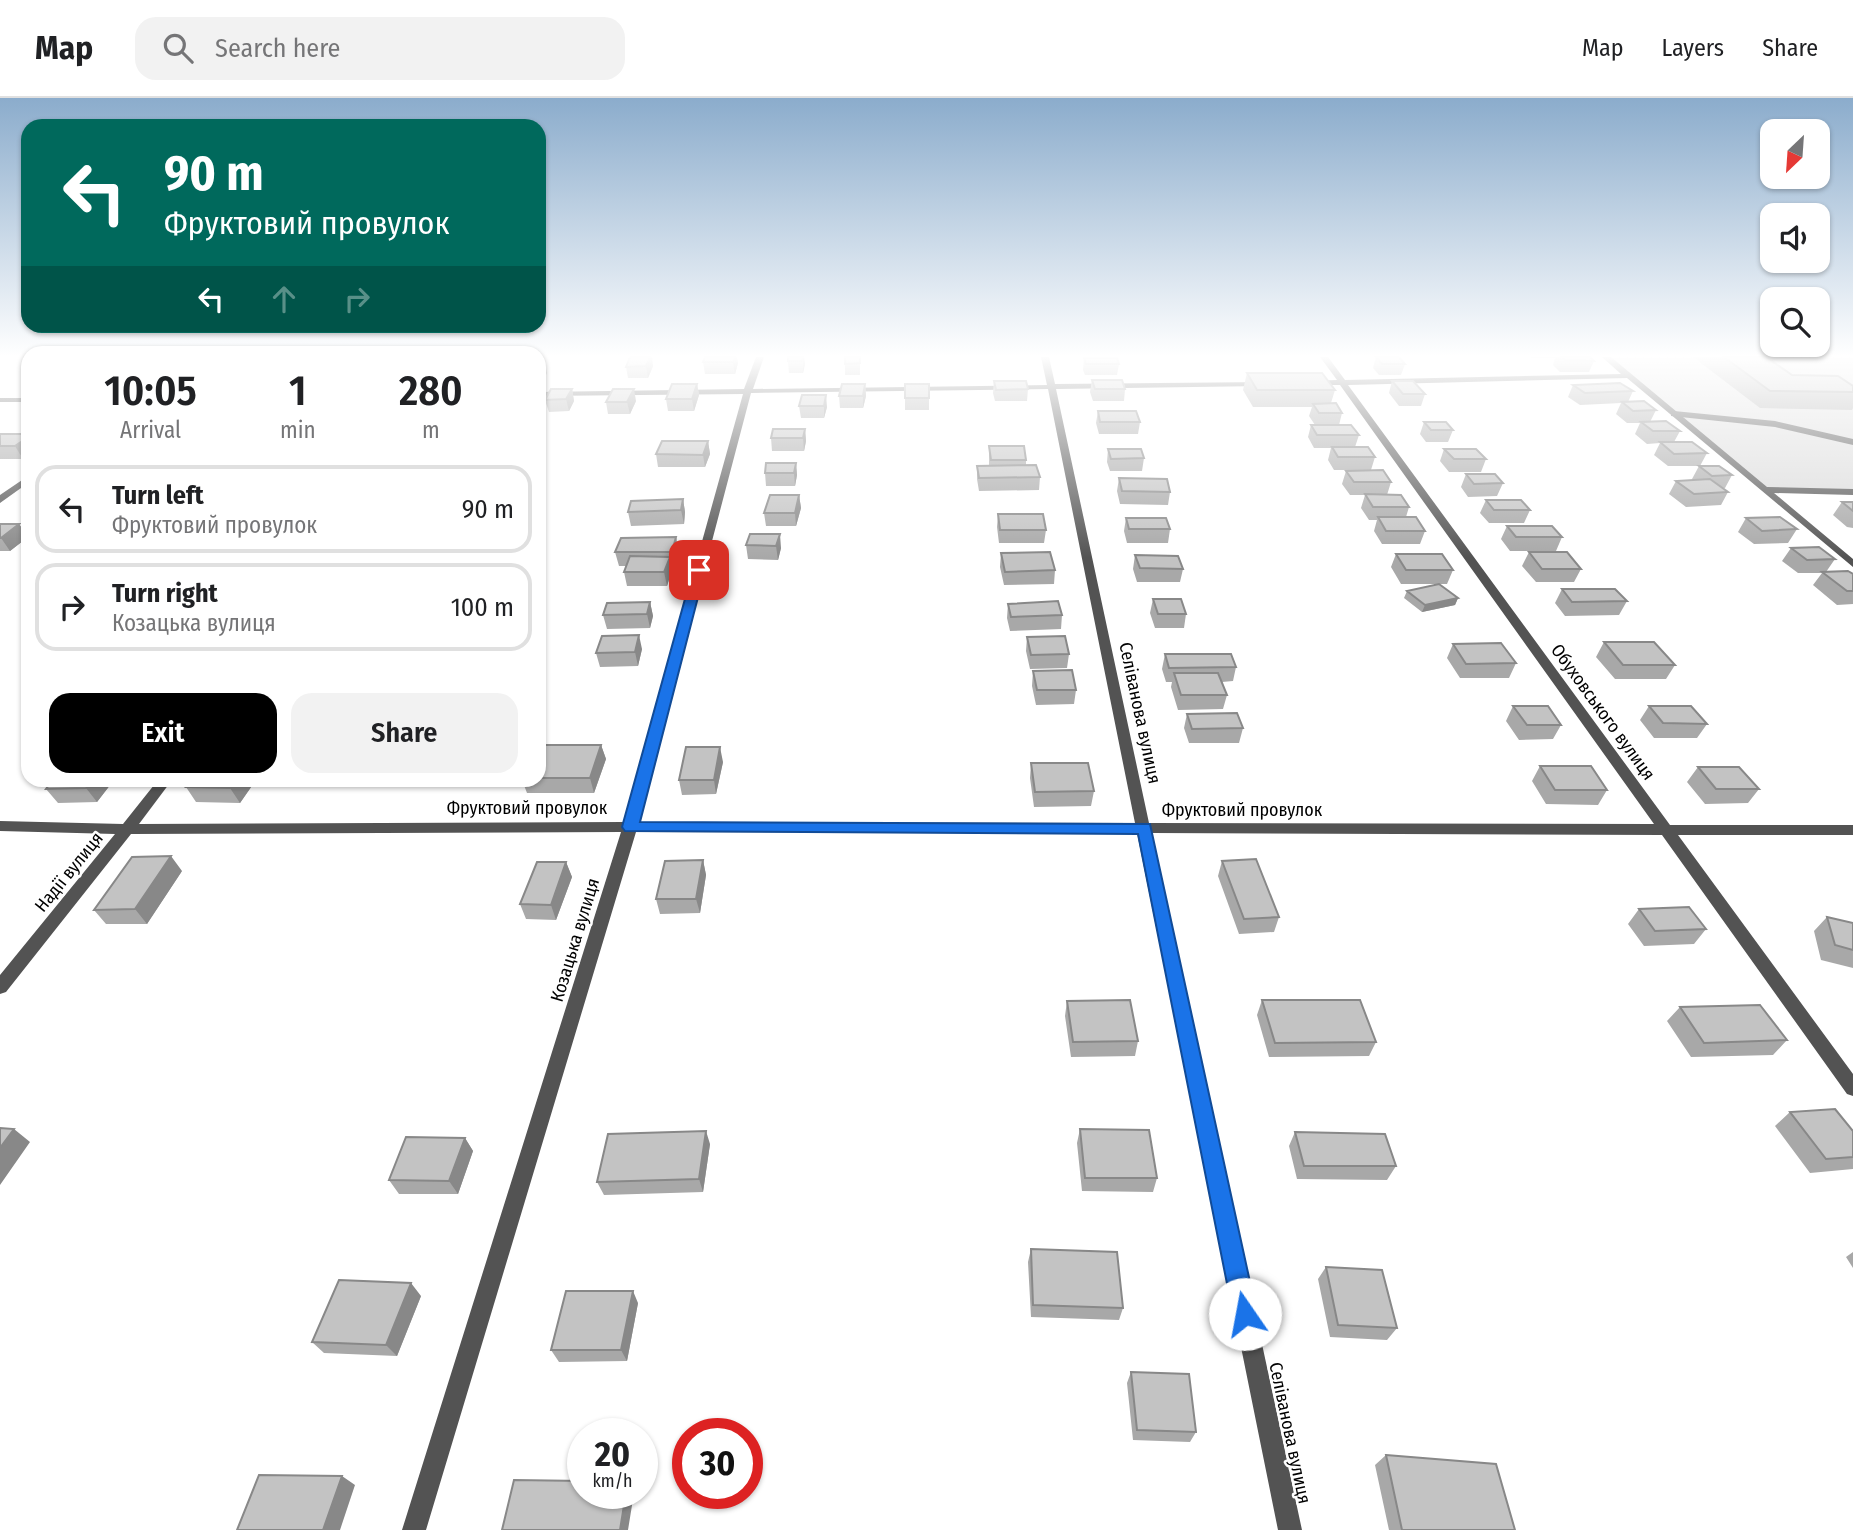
<!DOCTYPE html>
<html lang="en">
<head>
<meta charset="utf-8">
<style>
	body { margin:0; font-family:"Fira Sans Condensed",sans-serif; background:#f2f2f2; color:#202124; height:100vh; display:flex; flex-direction:column; font-size:26px; white-space:nowrap }
	* { box-sizing:border-box; margin:0 }
	p { font-size:23px; color:#757577 }
	.icon { flex:none; width:38px; height:38px; fill:none; stroke:currentColor; stroke-width:2; stroke-linecap:round; stroke-linejoin:round }
	.map { position:relative; flex:1; overflow:hidden }
	.panel { position:absolute; left:21px; top:248px; width:525px; height:441px; display:flex; flex-direction:column; background:#fff; border-radius:21px; box-shadow:0 2px 5px #0004 }
	.panel>* { flex:none }
	.guide { position:absolute; left:21px; top:21px; width:525px; height:214px; border-radius:21px; box-shadow:0 2px 5px #0004; background:#00695c; color:#fff; overflow:hidden }
	.needle { width:46px; rotate:205deg }
	.fabs { position:absolute; left:1760px; top:21px; display:grid; gap:14px }
	.fabs a { display:grid; place-items:center; width:70px; height:70px; border-radius:14px; background:#fff; box-shadow:0 2px 5px #0004; font-size:35px }
	.speed { position:absolute; left:567px; top:1320px; display:flex; gap:14px; font-size:35px; font-weight:700; text-align:center }
	.speed>* { display:grid; place-content:center; width:91px; height:91px; border-radius:50%; background:#fff; box-shadow:0 2px 5px #0004; line-height:1 }
	.speed small { font-size:18px; font-weight:400 }
	.speed .limit { border:10px solid #d22; background:#fff; color:#111 }
	.pin { position:absolute; display:grid; place-items:center; width:60px; height:60px; color:#fff; margin:-30px; border-radius:14px; box-shadow:0 4px 10px #0006 }
	.me { position:absolute; width:77px; margin:-38px; rotate:348deg; stroke-linejoin:round; filter:drop-shadow(0 0 5px #0008) }
	.turn { display:flex; align-items:center; gap:24px; height:147px; padding:0 28px; font-size:32px }
	.turn .icon { width:91px; height:91px; stroke-width:2.5 }
	.turn b { display:block; font-size:49px; line-height:60px }
	.lanes { display:flex; align-items:center; height:66px; padding:0 28px; background:#0003; justify-content:center; gap:35px; direction:ltr }
	.lanes .off { opacity:.35 }
	.eta { display:flex; justify-content:space-evenly; align-items:center; height:119px; text-align:center }
	.eta b { font-size:42px; font-weight:600; line-height:49px }
	.action { display:flex; gap:14px; margin-top:auto; padding:14px 28px }
	.action a { flex:1; height:80px; border-radius:21px; background:#000; color:#fff; font-size:28px; font-weight:600; line-height:80px; text-align:center }
	.action a+a { background:#f2f2f2; color:#202124 }
	ul { padding:0; list-style:none }
	li { display:flex; align-items:center; gap:21px; height:88px; margin:0 14px 10px; padding:0 14px; border:4px solid #e0e0e0; border-radius:21px }
	li div { flex:1 }
	li b { display:block; font-size:26px }
	li em { font-style:normal }
	header { display:flex; align-items:center; gap:42px; box-sizing:border-box; height:98px; padding:0 35px; background:#fff; border-bottom:2px solid #e0e0e0 }
	header strong { font-size:33px }
	nav { display:flex; gap:38px; margin-inline-start:auto; font-size:24px }
	.search { width:490px; height:63px; background:#f2f2f2; display:flex; align-items:center; gap:18px; box-sizing:border-box; padding:0 24px; border-radius:21px; color:#757577; font-size:26px }
	.map>svg:first-child { display:block }
	.green { fill:#dadada }
	.lines { fill:none; stroke-linecap:round; stroke-linejoin:round }
	.lane { fill:#535353; fill-rule:evenodd }
	.street { fill:#535353; fill-rule:evenodd }
	.wall { fill:#a8a8a8 }
	.shaded-wall { fill:#888 }
	.building { fill:#c3c3c3; stroke:#888; stroke-width:2 }
	.route { fill:#1a73e8; stroke:#114b97; stroke-width:2 }
	.labels { text-anchor:middle; stroke-width:5; stroke-linejoin:round; paint-order:stroke }
	.street-label { font-size:18px; fill:#000; stroke:#fff }
</style>
</head>
<body>
<header>
<strong>Map</strong>
<div class="search"><svg class="icon" aria-label="search" viewBox="0 0 24 24"><circle cx="10" cy="10" r="6"/><path d="M15 15l6 6"/></svg>Search here</div>
<nav><a>Map</a><a>Layers</a><a>Share</a></nav>
</header>
<div class="map">
<svg width="1853" height="1432" viewBox="0 0 1853 1432">
	<rect width="100%" height="100%" fill="#fff"/>
	<path class="green" d="M1606 259H1853V394L1766 392Z"/>
	<g class="lines">
		<path class="lane" d="M1674 313 1775 323 1853 341V347L1775 329 1671 318V314Z"/>
		<path class="street" d="M756 259H764L753 291 1047 287 1041 259H1049L1055 286 1265 284V288H1262L1056 291 1149 725 1654 726 1340 287H1307V283H1310L1337 282 1320 259H1328L1345 282 1621 276 1602 259H1611L1767 389 1853 391V397L1774 395 1853 461V469L1627 280 1348 287 1670 727H1853V737H1678L1853 976V998L1847 996 1662 737 1152 735 1302 1432H1278L1137 735 636 734 426 1432H402L621 734 131 736 6 894 0 896V877L115 736 0 733V723L123 726 158 682H172L139 726 624 724 743 296 539 298V294L744 291ZM1048 291 1135 725 638 724 751 295Z
			M0 300H28V304H0Z
			M28 378V385L0 405V397Z"/>
	</g>
	<path class="wall" d="M804 259 805 266 803 275H789L788 263Z
		M860 259V277H845V266Z
		M1376 259 1405 266 1401 277H1379L1373 270Z
		M1530 259H1590L1594 263 1589 274H1560L1553 267 1555 260H1531Z
		M1693 259H1766L1792 277 1853 288V310L1852 312 1760 310Z
		M1084 260 1119 266 1117 277H1085L1083 272Z
		M539 263 547 275 543 282H539Z
		M703 264 738 265 735 276H705Z
		M653 268 648 280H628L626 269Z
		M1247 275 1335 292 1331 305 1342 315 1339 327 1359 337 1355 349 1375 359 1371 372H1334L1328 362 1331 350H1314L1308 339 1311 327H1315L1309 318 1312 309H1253L1243 292Z
		M1092 282 1125 291 1124 303H1093L1090 294Z
		M994 283 1028 291 1027 303H995L993 295Z
		M1392 283 1425 296 1421 308H1399L1389 295Z
		M697 286 699 297 694 313H668L666 301Z
		M865 286 866 298 863 310H840L839 298Z
		M929 286V312H905V300Z
		M1573 287 1633 293 1628 304 1656 312 1650 324 1680 333 1674 344 1707 355 1700 368H1668L1654 357 1660 345 1647 346 1635 336 1640 325H1627L1616 316 1621 305 1580 307 1568 299Z
		M572 291 574 303 569 313 549 314 545 302Z
		M802 297 827 309 824 320H801L799 308Z
		M636 303 630 316H608L606 304Z
		M1098 313 1140 324 1138 336H1099L1096 325Z
		M1424 324 1453 332 1448 344H1426L1420 336Z
		M805 331 806 343 804 353H772L771 340Z
		M0 336H28L23 361H0Z
		M708 343 710 356 705 369H658L656 356Z
		M989 348 1026 362V367L1040 379 1039 392 979 393 977 381V368H989Z
		M1108 351 1144 360 1142 373H1110L1107 364Z
		M1444 351 1486 361 1481 374H1449L1440 363Z
		M796 365 797 377 795 388H766L765 375Z
		M1699 368 1732 377 1725 390H1723L1728 394 1721 407 1686 409 1669 396 1676 383 1693 382 1692 381Z
		M1346 373 1391 384 1387 397 1409 409 1406 419 1425 433 1420 446H1382L1374 433 1377 422H1369L1361 410 1365 397H1350L1342 386Z
		M1466 376 1503 385 1497 398 1468 399 1461 389Z
		M1119 380 1170 394 1168 407 1120 406 1117 393Z
		M799 397 801 410 796 428H766L764 415Z
		M683 401 685 414 684 426 631 428 628 414Z
		M1486 402 1530 412 1524 425H1489L1480 415Z
		M1842 404H1853V430L1847 429 1833 417Z
		M998 416 1046 432 1044 445H999L997 429Z
		M1126 420 1170 431 1168 445H1127L1124 433Z
		M1746 420 1797 431 1788 445 1754 446 1738 434Z
		M0 426H19L28 439 10 453H0Z
		M1507 428 1562 439 1556 453H1510L1501 441Z
		M750 436 781 450 778 462 748 461 746 447Z
		M676 439 678 453 674 467H671L672 472 667 488H627L624 474 627 468H619L615 454Z
		M1791 450 1835 461 1826 474 1853 476V506L1837 507 1813 487 1822 475H1798L1782 463Z
		M1529 454 1581 471 1574 484H1536L1522 468Z
		M1001 455 1055 472 1054 486 1004 487 1000 469Z
		M1396 456 1453 472 1447 486H1401L1391 469Z
		M1135 457 1183 471 1180 484H1137L1133 471Z
		M1562 491 1627 503 1619 517 1565 518 1555 505Z
		M1407 493 1458 500 1455 507 1422 514 1404 500Z
		M1153 501 1186 516 1184 530H1155L1150 515Z
		M650 504 653 518 650 530 607 531 603 517Z
		M1008 506 1062 517 1061 531 1010 533 1007 520Z
		M1027 539 1069 556 1067 570 1030 571 1026 553Z
		M1604 544 1675 567 1666 581H1615L1596 559Z
		M1453 546 1516 565 1509 580H1460L1447 560Z
		M642 551 638 568 600 569 596 555Z
		M1165 556 1236 569 1233 583 1222 584 1227 597 1223 611 1178 612 1171 589 1172 584H1166L1162 571Z
		M1033 573 1076 592 1074 606 1036 607 1032 588Z
		M1513 608 1561 627 1553 641 1519 642 1506 623Z
		M1649 608 1707 626 1697 640H1654L1640 622Z
		M1187 616 1243 630 1239 645H1189L1184 630Z
		M539 647H601L606 661 594 695H527L522 682H539Z
		M723 664 716 696 682 697 679 682Z
		M1031 665 1094 693 1091 708 1034 709 1030 680Z
		M1540 668 1607 692 1598 707 1546 706 1532 683Z
		M1698 669 1759 691 1748 705 1705 706 1687 684Z
		M53 682H114L97 704 58 705 46 691Z
		M191 682H256L240 705 196 704 186 689Z
		M703 762 706 777 700 815 660 816 656 801Z
		M1222 763 1279 819 1274 834 1239 836 1218 778Z
		M566 764 572 779 556 822 526 821 520 806Z
		M182 773 147 826H106L94 812Z
		M1639 811 1706 831 1694 846 1644 848 1628 826Z
		M1827 819 1853 825V870L1821 862 1814 833Z
		M1262 902 1376 944 1369 958 1269 959 1257 917Z
		M1067 903 1138 943 1135 958 1071 959 1065 918Z
		M1680 909 1787 942 1773 957 1691 959 1667 923Z
		M1790 1014 1853 1033V1071L1810 1075 1775 1028Z
		M1080 1031 1157 1080 1153 1094 1082 1093 1077 1045Z
		M1295 1034 1396 1068 1387 1082 1297 1081 1289 1048Z
		M465 1040 473 1053 458 1096H399L389 1082Z
		M710 1046 703 1094 604 1097 597 1084Z
		M1031 1151 1123 1210 1119 1222 1031 1219 1028 1164Z
		M1853 1154V1170L1846 1159Z
		M1326 1169 1397 1230 1387 1242 1330 1239 1318 1181Z
		M421 1198 397 1258 324 1255 312 1244Z
		M638 1205 627 1263 559 1264 551 1252Z
		M1131 1274 1196 1334 1190 1344 1133 1342 1127 1285Z
		M1386 1357 1515 1432H1389L1375 1367Z"/>
	<path class="shaded-wall" d="M650 259H652L653 268 648 280 646 268Z
		M735 259H737L738 265 735 276 733 264Z
		M803 259H804L805 266 803 275Z
		M544 263 547 275 543 282 540 270Z
		M697 286 699 297 694 313 692 301Z
		M865 286 866 298 863 310V298Z
		M572 291 574 303 569 313 566 301Z
		M634 291 636 303 630 316 627 304Z
		M826 297 827 309 824 320V308Z
		M805 331 806 343 804 353 803 340Z
		M28 339V357L23 361 15 348Z
		M708 343 710 356 705 369 703 357Z
		M796 365 797 377 795 388 794 375Z
		M799 397 801 410 796 428 795 415Z
		M683 401 685 414 684 426 681 412Z
		M19 426 28 439 10 453 1 440Z
		M780 436 781 450 778 462 776 448Z
		M676 439 678 453 674 467 672 454Z
		M670 459 672 472 667 488 664 474Z
		M1458 500 1455 507 1422 514 1425 507Z
		M650 504 653 518 650 530 647 516Z
		M639 537 642 551 638 568 635 554Z
		M601 647 606 661 594 695 590 680Z
		M720 649 723 664 716 696 714 682Z
		M92 682H114L97 704 86 690Z
		M236 682H256L240 705 230 690Z
		M171 758 182 773 147 826 135 811Z
		M703 762 706 777 700 815 696 801Z
		M566 764 572 779 556 822 551 807Z
		M14 1031 30 1044 0 1087V1050Z
		M706 1033 710 1046 703 1094 699 1081Z
		M465 1040 473 1053 458 1096 449 1083Z
		M411 1185 421 1198 397 1258 386 1247Z
		M633 1193 638 1205 627 1263 621 1252Z
		M342 1378 355 1387 340 1432H323Z
		M626 1395H634L628 1432H620Z"/>
	<path class="building" d="M630 259H650L646 268 626 269Z
		M705 259H735L733 264H703Z
		M788 259H803L802 263H788Z
		M845 259H860V265L845 266Z
		M1376 259H1399L1405 266H1382Z
		M1562 259H1590L1594 263 1565 262Z
		M1724 259H1766L1792 277 1838 278 1853 288V294L1770 293Z
		M1084 260H1117L1119 266H1086Z
		M539 263H544L540 270H539Z
		M1247 275H1322L1335 292H1257Z
		M1092 282H1122L1125 291H1095Z
		M994 283H1026L1028 291 996 292Z
		M1392 283H1413L1425 296H1403Z
		M1620 285 1633 293 1585 295 1573 287Z
		M672 286H697L692 301H666Z
		M842 286H865L863 298H839Z
		M905 286H929V300H905Z
		M551 291H572L566 301 545 302Z
		M613 291H634L627 304H606Z
		M802 297H826L824 308H799Z
		M1644 303 1656 312 1633 313 1622 304Z
		M1336 305 1342 315H1319L1313 306Z
		M1098 313H1136L1140 324H1100Z
		M1666 323 1680 333H1653L1641 324Z
		M1424 324H1446L1453 332H1431Z
		M1311 327H1351L1359 337H1317Z
		M773 331H805L803 340H771Z
		M0 336H28V339L15 348H0Z
		M662 343H708L703 357 656 356Z
		M1660 344H1692L1707 355 1674 356Z
		M989 348H1024L1026 362H991Z
		M1332 349H1368L1375 359H1338Z
		M1108 351H1141L1144 360 1111 361Z
		M1444 351H1476L1486 361H1454Z
		M766 365H796L794 375H765Z
		M1036 367 1040 379 979 380 977 368Z
		M1699 368H1719L1732 377 1712 378Z
		M1383 372 1391 384H1354L1346 373Z
		M1466 376H1495L1503 385 1474 386Z
		M1119 380 1167 381 1170 394 1122 393Z
		M1710 381 1728 394 1694 396 1676 383Z
		M1365 396 1401 397 1409 409H1373Z
		M770 397H799L795 415H764Z
		M683 401 681 412 628 414 631 403Z
		M1486 402H1521L1530 412H1494Z
		M1842 404H1853V413Z
		M998 416H1043L1046 432H1000Z
		M1378 419H1416L1425 433H1386Z
		M1780 419 1797 431 1762 433 1746 420Z
		M1126 420H1166L1170 431H1129Z
		M0 426H19L1 440H0Z
		M1507 428H1552L1562 439H1516Z
		M750 436H780L776 448 746 447Z
		M676 439 672 454H615L621 440Z
		M1819 449 1835 461 1807 462 1791 450Z
		M1050 454 1055 472 1005 474 1001 455Z
		M1529 454H1567L1581 471H1542Z
		M1396 456H1442L1453 472H1406Z
		M1135 457 1178 458 1183 471 1140 470Z
		M630 458 670 459 664 474H624Z
		M1848 473 1853 476V493H1847L1822 474Z
		M1439 486 1458 500 1425 507 1407 493Z
		M1562 491H1615L1627 503 1572 504Z
		M1153 501H1181L1186 516H1158Z
		M1058 503 1062 517 1011 519 1008 506Z
		M650 504 647 516 603 517 607 505Z
		M639 537 635 554 596 555 602 538Z
		M1065 538 1069 556 1031 557 1027 539Z
		M1604 544H1654L1675 567H1623Z
		M1501 545 1516 565 1466 566 1453 546Z
		M1165 556H1231L1236 569 1169 570Z
		M1072 572 1076 592H1037L1033 573Z
		M1174 575H1218L1227 597H1181Z
		M1513 608H1548L1561 627H1527Z
		M1649 608H1691L1707 626 1663 625Z
		M1237 615 1243 630 1192 631 1187 616Z
		M539 647H601L590 680H539Z
		M686 649H720L714 682H679Z
		M1031 665H1088L1094 693 1035 694Z
		M1540 668H1591L1607 692H1555Z
		M1698 669H1739L1759 691H1716Z
		M53 682H92L86 690 46 691Z
		M191 682H236L230 690 186 689Z
		M171 758 135 811 94 812 132 759Z
		M1256 761 1279 819 1244 821 1222 763Z
		M703 762 696 801H656L665 763Z
		M537 764H566L551 807 520 806Z
		M1689 809 1706 831 1655 833 1639 811Z
		M1827 819 1853 825V852L1835 847Z
		M1130 902 1138 943 1073 944 1067 903Z
		M1262 902H1360L1376 944 1275 945Z
		M1760 907 1787 942 1704 945 1680 909Z
		M1835 1011 1853 1033V1059L1826 1061 1790 1014Z
		M0 1030 14 1031 0 1050Z
		M1080 1031 1149 1032 1157 1080H1085Z
		M706 1033 699 1081 597 1084 608 1036Z
		M1295 1034 1385 1036 1396 1068H1304Z
		M406 1039 465 1040 449 1083 389 1082Z
		M1031 1151 1117 1154 1123 1210 1033 1207Z
		M1326 1169 1382 1172 1397 1230 1338 1227Z
		M339 1182 411 1185 386 1247 312 1244Z
		M566 1193H633L621 1252H551Z
		M1131 1274 1189 1276 1196 1334 1137 1332Z
		M1386 1357 1496 1366 1515 1432H1402Z
		M259 1377 342 1378 323 1432H237Z
		M514 1382 583 1383V1395H626L620 1432H502Z"/>
	<linearGradient id="sky" x2="0" y2="1"><stop stop-color="#8baccc"/><stop offset="0.56" stop-color="#fff"/><stop offset="1" stop-color="#fff" stop-opacity="0"/></linearGradient>
	<rect width="1853" height="460" fill="url(#sky)"/>
	<path class="route" d="M699 469 705 472 640 724 1150 726 1257 1216 1254 1225 1245 1228 1237 1225 1233 1216 1138 736 625 733 622 729 693 472Z"/>
	<g class="labels">
		<g class="street-label">
			<text transform="translate(1603 614) rotate(54)" y="6">Обуховського вулиця</text>
			<text transform="translate(1140 615) rotate(78)" y="6">Селіванова вулиця</text>
			<text x="527" y="716">Фруктовий провулок</text>
			<text x="1242" y="718">Фруктовий провулок</text>
			<text transform="translate(69 774) rotate(-51)" y="6">Надії вулиця</text>
			<text transform="translate(575 842) rotate(-73)" y="6">Козацька вулиця</text>
			<text transform="translate(1290 1335) rotate(78)" y="6">Селіванова вулиця</text>
		</g>
	</g>
</svg>
<div class="fabs">
<a><svg class="needle" viewBox="-14 -14 28 28"><path d="M0-13l5 13h-10z" fill="#e53935"/><path d="M0 13l5-13h-10z" fill="#757577"/></svg></a>
<a><svg class="icon" aria-label="sound" viewBox="0 0 24 24"><path d="M4 9h4l5-4v14l-5-4H4zM17 9q2 3 0 6"/></svg></a>
<a><svg class="icon" aria-label="search" viewBox="0 0 24 24"><circle cx="10" cy="10" r="6"/><path d="M15 15l6 6"/></svg></a>
</div>
<div class="speed"><div>20<small>km/h</small></div><div class="limit">30</div></div>
<div class="pin" style="left:699px;top:472px;background:#d93025"><svg class="icon" aria-label="arrive" viewBox="0 0 24 24"><path d="M6 21V4h12l-3 4 3 4H6"/></svg></div>
<svg class="me" style="left:1245px;top:1216px" viewBox="-20 -20 40 40"><circle r="19" fill="#fff"/><path d="M0-13L10 11 0 6-10 11z" fill="#1a73e8"/></svg>
<div class="guide">
<div class="turn"><svg class="icon" aria-label="left" viewBox="0 0 24 24"><path d="M17 20v-9H6M10 6l-5 5 5 5"/></svg><div><b>90 m</b>Фруктовий провулок</div></div>
<div class="lanes"><svg class="icon" aria-label="left" viewBox="0 0 24 24"><path d="M17 20v-9H6M10 6l-5 5 5 5"/></svg><svg class="icon off" aria-label="ahead" viewBox="0 0 24 24"><path d="M12 20V5M6 11l6-6 6 6"/></svg><svg class="icon off" aria-label="right" viewBox="0 0 24 24"><path d="M7 20v-9h11M14 6l5 5-5 5"/></svg></div>
</div>
<section class="panel">
<div class="eta">
<div><b>10:05</b><p>Arrival</p></div>
<div><b>1</b><p>min</p></div>
<div><b>280</b><p>m</p></div>
</div>
<ul>
<li><svg class="icon" aria-label="left" viewBox="0 0 24 24"><path d="M17 20v-9H6M10 6l-5 5 5 5"/></svg><div><b>Turn left</b><p>Фруктовий провулок</p></div><em>90 m</em></li>
<li><svg class="icon" aria-label="right" viewBox="0 0 24 24"><path d="M7 20v-9h11M14 6l5 5-5 5"/></svg><div><b>Turn right</b><p>Козацька вулиця</p></div><em>100 m</em></li>
</ul>
<div class="action"><a>Exit</a><a>Share</a></div>
</section>
</div>
</body>
</html>
